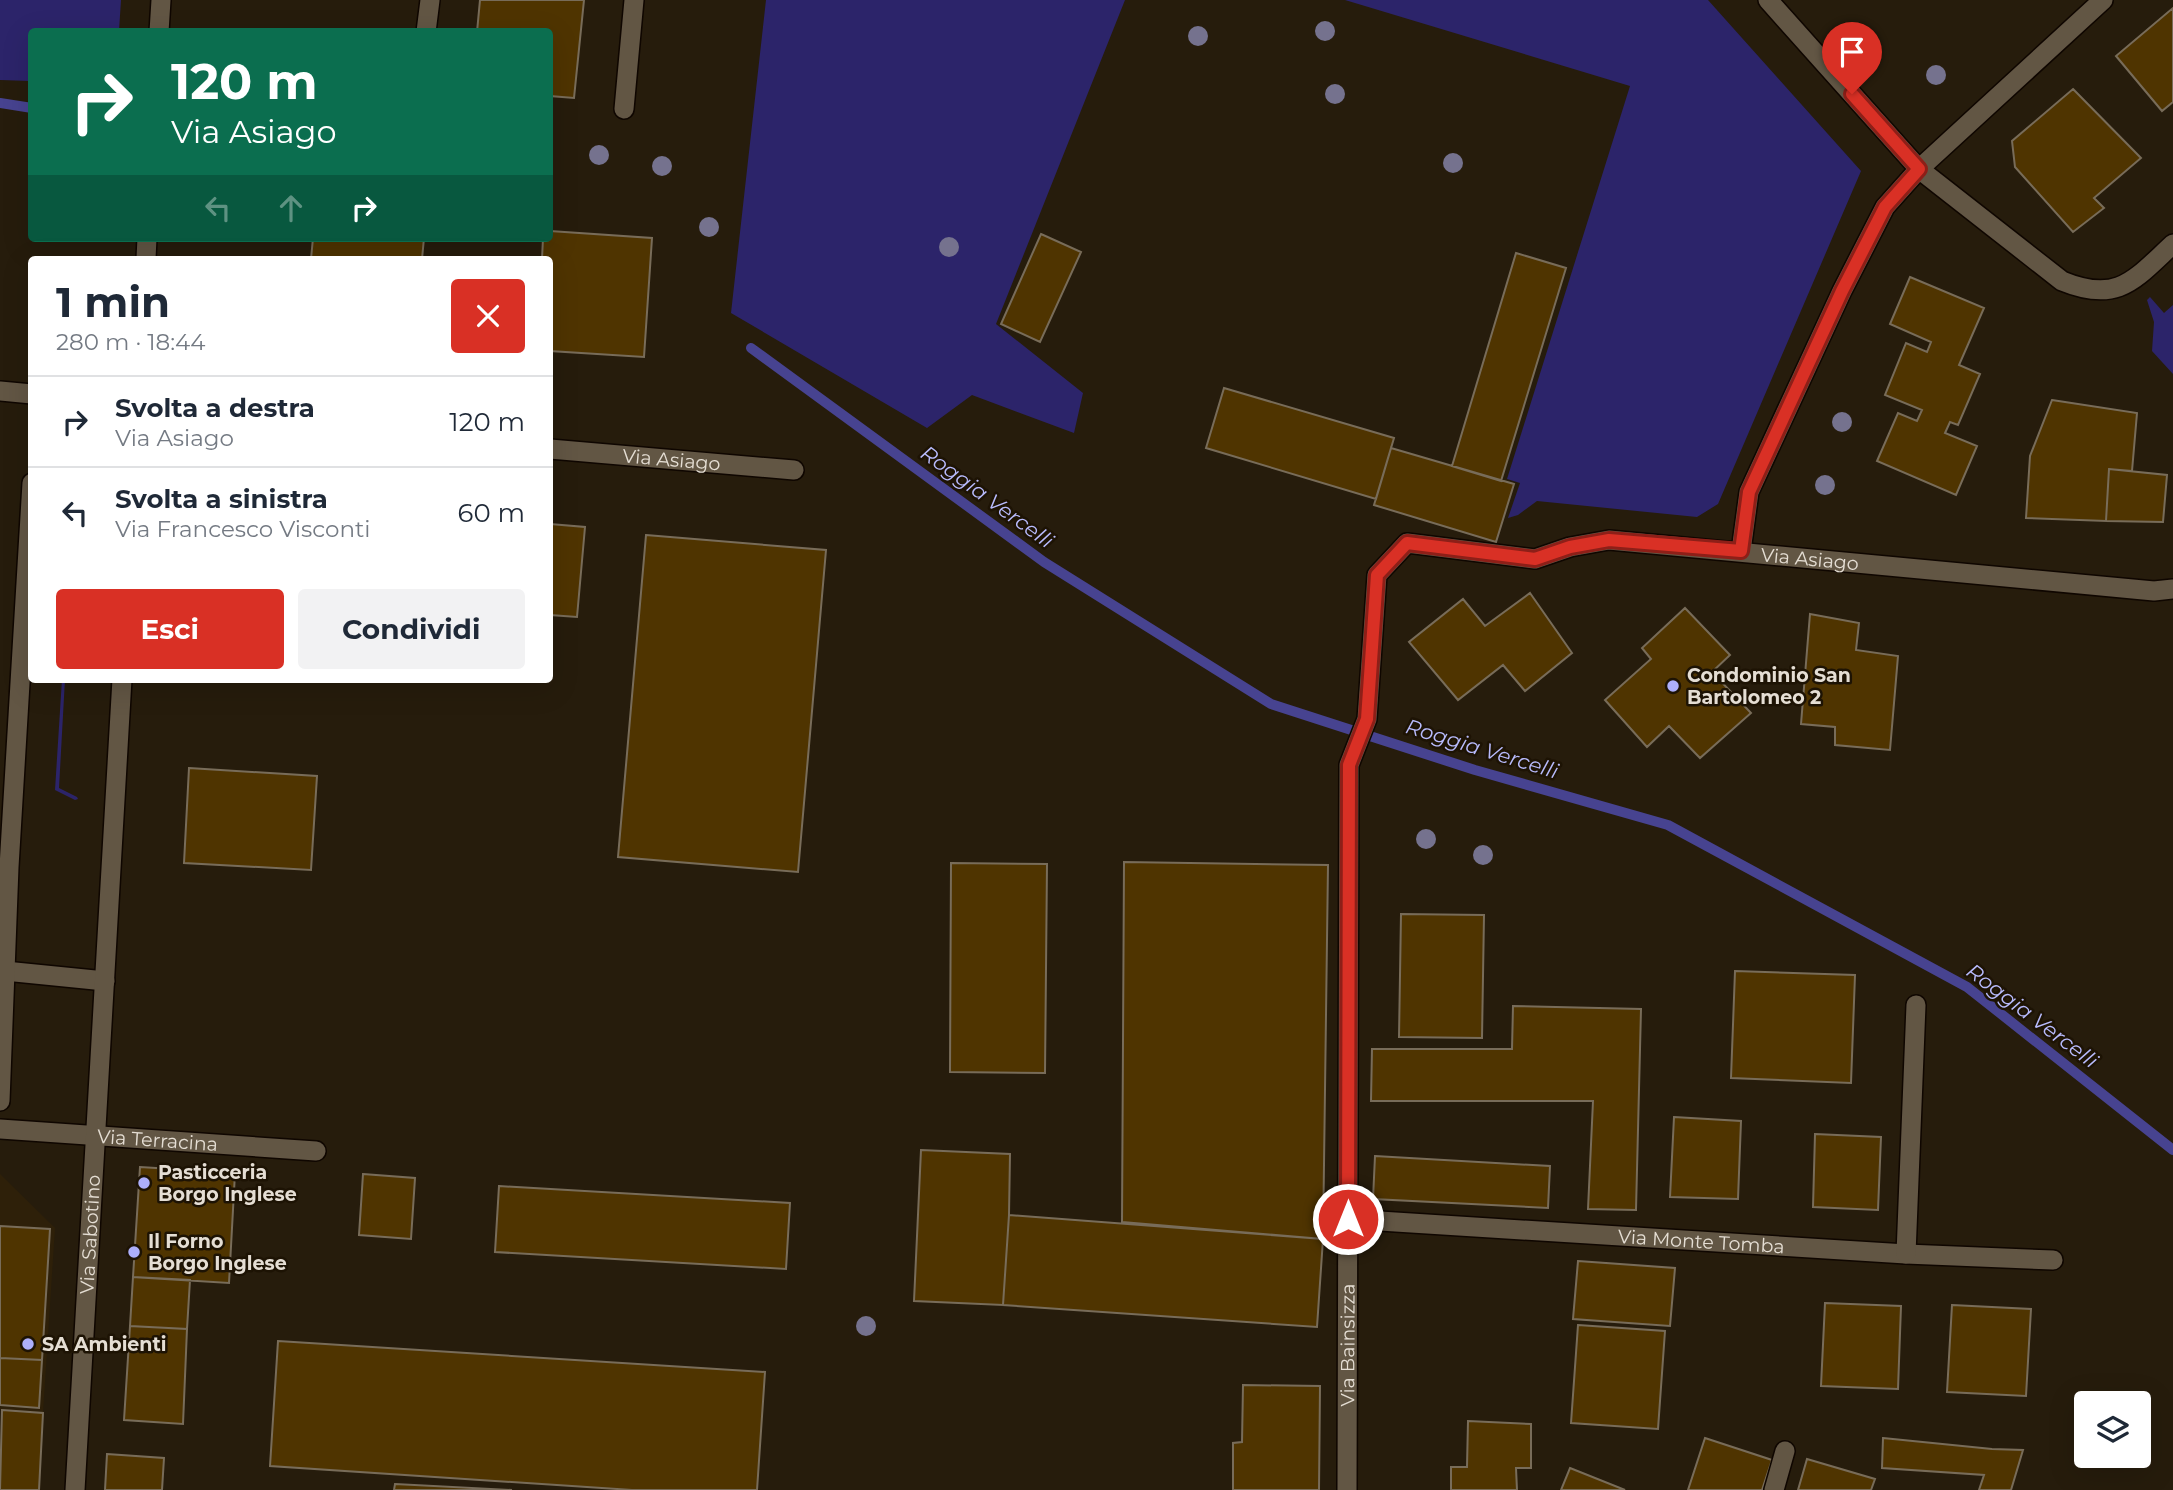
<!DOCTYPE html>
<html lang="it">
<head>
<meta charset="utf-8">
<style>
	body { margin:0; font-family:Montserrat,sans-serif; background:#f2f2f3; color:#1f2937; height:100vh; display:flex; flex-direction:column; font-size:26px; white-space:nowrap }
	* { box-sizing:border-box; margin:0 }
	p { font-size:23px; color:#747a83 }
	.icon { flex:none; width:38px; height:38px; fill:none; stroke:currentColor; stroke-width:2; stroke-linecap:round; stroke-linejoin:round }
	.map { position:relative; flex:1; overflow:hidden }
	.panel { position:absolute; left:28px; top:256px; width:525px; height:427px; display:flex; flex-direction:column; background:#fff; border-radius:7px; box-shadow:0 7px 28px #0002 }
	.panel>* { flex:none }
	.top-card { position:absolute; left:28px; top:28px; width:525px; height:214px; border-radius:7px; box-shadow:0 7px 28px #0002; background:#0b6e4f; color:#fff; overflow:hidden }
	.tools { position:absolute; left:2074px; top:1391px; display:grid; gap:14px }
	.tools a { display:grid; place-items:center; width:77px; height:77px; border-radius:7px; background:#fff; box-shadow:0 7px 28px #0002; font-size:35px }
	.pin { position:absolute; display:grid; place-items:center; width:60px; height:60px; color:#fff; margin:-72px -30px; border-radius:50% 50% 50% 0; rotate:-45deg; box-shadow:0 0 7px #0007 }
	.pin .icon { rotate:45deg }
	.me { position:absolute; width:77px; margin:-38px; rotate:0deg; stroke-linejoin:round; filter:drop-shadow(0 0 5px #0008) }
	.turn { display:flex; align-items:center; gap:24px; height:147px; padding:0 28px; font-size:32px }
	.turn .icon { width:91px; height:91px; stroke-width:2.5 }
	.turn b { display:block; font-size:49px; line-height:60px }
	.lanes { display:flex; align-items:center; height:66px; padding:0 28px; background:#0003; justify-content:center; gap:35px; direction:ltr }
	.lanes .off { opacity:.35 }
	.round { display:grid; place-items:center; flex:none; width:74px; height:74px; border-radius:7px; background:#f2f2f3 }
	.summary { display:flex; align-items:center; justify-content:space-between; height:119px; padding:0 28px }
	h1 { font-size:42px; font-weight:700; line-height:52px }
	.button { display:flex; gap:14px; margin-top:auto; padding:14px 28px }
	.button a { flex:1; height:80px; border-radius:7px; background:#d93025; color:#fff; font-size:28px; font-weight:700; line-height:80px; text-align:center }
	.button a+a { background:#f2f2f3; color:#1f2937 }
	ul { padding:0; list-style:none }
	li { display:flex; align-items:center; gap:21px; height:91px; padding:0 28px; border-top:2px solid #e0e1e3 }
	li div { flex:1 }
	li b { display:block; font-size:26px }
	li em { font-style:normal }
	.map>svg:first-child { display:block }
	.built { fill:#2e2009 }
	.green { fill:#2c246a }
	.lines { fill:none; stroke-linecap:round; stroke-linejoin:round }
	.stream { stroke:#474390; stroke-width:10 }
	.building { fill:#4f3400; stroke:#786c59; stroke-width:2 }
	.service-casing { stroke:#0f0600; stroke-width:22 }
	.minor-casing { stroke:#0f0600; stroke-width:22 }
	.service { stroke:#625644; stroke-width:19 }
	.minor { stroke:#625644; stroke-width:19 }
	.tree { fill:#75728e }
	.route-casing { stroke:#8d1f18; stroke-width:18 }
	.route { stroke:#d93025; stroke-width:12 }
	.poi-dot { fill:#adaffb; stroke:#1d1304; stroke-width:2.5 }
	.labels { text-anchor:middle; stroke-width:5; stroke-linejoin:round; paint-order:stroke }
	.street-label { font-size:19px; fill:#e5ded4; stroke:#1d1304 }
	.poi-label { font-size:19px; font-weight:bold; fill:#e5ded4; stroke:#1d1304; text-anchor:start }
	.water-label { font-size:21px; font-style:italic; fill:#b8bbfc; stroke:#1d1304 }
</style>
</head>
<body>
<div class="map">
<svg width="2173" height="1490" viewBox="0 0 2173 1490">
	<rect width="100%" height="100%" fill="#261c0c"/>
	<path class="built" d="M0 1174 55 1228 43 1413 0 1410Z"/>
	<path class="green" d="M0 0H121L119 31 32 32 31 81 0 80Z
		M766 0H1125L996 324 1083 393 1074 433 972 395 927 428 731 313Z
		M1345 0H1708L1861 171 1718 504 1697 517 1537 501 1518 515 1508 518 1520 483 1507 479 1630 86Z
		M2150 297 2164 313 2173 305V374L2152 351 2154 322 2147 300Z
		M62 679H65L59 788 77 797 78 799 75 800 55 790Z"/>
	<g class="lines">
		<path class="stream" d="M0 103 32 108
			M751 348 1044 562 1271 704 1475 770 1668 825 1967 987 2173 1150"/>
	</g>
	<path class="building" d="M480 0H584L574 98 550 96V32H477Z
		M2173 8V102L2162 111 2116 56Z
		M2073 89 2141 158 2094 198 2104 208 2073 232 2015 167 2012 141Z
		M550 231 652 238 644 357 550 351V259H542L543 238H550Z
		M1041 234 1081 252 1040 342 1001 324Z
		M313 238H424L422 259H311Z
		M1516 253 1566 268 1501 481 1452 466Z
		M1910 277 1984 308 1959 365 1980 374 1958 425 1950 422 1945 433 1977 446 1956 495 1877 461 1898 413 1917 421 1922 410 1885 395 1906 343 1927 352 1931 342 1890 324Z
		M1224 388 1394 438 1376 499 1206 448Z
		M2052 400 2137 413 2132 471 2109 469 2106 521 2026 518 2030 456Z
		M1391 448 1514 484 1496 542 1374 505Z
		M2109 469 2167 475 2163 522 2106 521Z
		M550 524 585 527 577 617 550 615Z
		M646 535 826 550 798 872 618 857Z
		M1530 593 1572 653 1525 691 1503 665 1458 700 1409 642 1463 599 1485 626Z
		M1685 608 1730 655 1712 672 1751 713 1700 758 1669 726 1647 747 1605 700 1651 659 1642 648Z
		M1810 614 1859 623 1856 650 1898 656 1890 750 1835 745V727L1801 724Z
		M189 768 317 776 311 870 184 863Z
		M1124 862 1328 865 1323 1239 1122 1222Z
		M951 863 1047 864 1045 1073 950 1072Z
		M1401 914 1484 915 1482 1038 1399 1037Z
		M1735 971 1855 975 1851 1083 1731 1078Z
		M1513 1006 1641 1009 1636 1210 1588 1209 1593 1101H1371L1372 1049H1512Z
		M1674 1117 1741 1121 1738 1199 1670 1197Z
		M1815 1134 1881 1137 1878 1210 1813 1207Z
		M921 1150 1010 1154 1009 1215 1003 1305 914 1301Z
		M1375 1156 1550 1166 1548 1208 1373 1199Z
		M140 1167 235 1173 229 1283 133 1277Z
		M363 1174 415 1178 411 1239 359 1235Z
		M499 1186 790 1203 786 1269 495 1252Z
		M1009 1215 1323 1239 1317 1327 1003 1305Z
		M0 1226 50 1229 42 1360 0 1358Z
		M1578 1261 1675 1268 1670 1326 1573 1319Z
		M133 1277 190 1280 187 1329 130 1326Z
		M1825 1303 1901 1306 1898 1389 1821 1386Z
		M1952 1305 2031 1309 2026 1396 1947 1392Z
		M1578 1325 1665 1331 1658 1429 1571 1423Z
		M130 1326 187 1329 183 1424 124 1420Z
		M278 1341 765 1372 757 1490H632L270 1466Z
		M0 1358 42 1360 39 1408 0 1405Z
		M1243 1385 1320 1386 1319 1490H1233V1443L1242 1442Z
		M2 1410 43 1413 39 1490H0Z
		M1468 1421 1531 1424V1468H1516L1517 1490H1451V1467H1467Z
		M1705 1438 1772 1460 1762 1490H1688Z
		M1883 1438 1992 1449 2023 1450 2011 1490H1979L1984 1475 1882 1468Z
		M107 1454 164 1458 162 1490H105Z
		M1807 1459 1875 1479 1871 1490H1798Z
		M1570 1468 1625 1490H1561Z
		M395 1484 512 1490H394Z"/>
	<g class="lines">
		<defs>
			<path id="service" d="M426 32 430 0
				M624 109 634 0"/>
			<g id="minor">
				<path d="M1768 0 1919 169 2062 281C2118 304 2134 280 2173 244"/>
				<path d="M159 32 161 0"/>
				<path d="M146 259 147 238"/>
				<path d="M0 391 32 394"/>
				<path id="s1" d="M550 449 794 470"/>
				<path d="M1741 551 1749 492 1842 291 1885 207 1919 169 2103 0"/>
				<path d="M5 971 105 981"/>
				<path d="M0 1101 9 867 32 483"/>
				<path id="s2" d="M0 1129 316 1151"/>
				<path id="s3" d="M1348 1219 1906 1254 2053 1260"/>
				<path d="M1906 1254 1916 1005"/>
				<path id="s4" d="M75 1490 122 679"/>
				<path id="s5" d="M1347 1490 1349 765 1367 719 1377 575 1407 543 1535 559 1570 547 1609 540 2154 591 2173 589"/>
				<path d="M1774 1490 1785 1451"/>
			</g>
		</defs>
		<use href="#service" class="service-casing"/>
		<use href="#minor" class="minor-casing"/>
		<use href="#service" class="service"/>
		<use href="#minor" class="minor"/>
	</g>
	<g class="tree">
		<circle cx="1325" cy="31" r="10"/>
		<circle cx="1198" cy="36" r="10"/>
		<circle cx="1936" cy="75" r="10"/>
		<circle cx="1335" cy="94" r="10"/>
		<circle cx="599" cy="155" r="10"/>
		<circle cx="1453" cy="163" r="10"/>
		<circle cx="662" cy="166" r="10"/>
		<circle cx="709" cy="227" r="10"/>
		<circle cx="949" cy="247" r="10"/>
		<circle cx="1842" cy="422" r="10"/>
		<circle cx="1825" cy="485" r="10"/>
		<circle cx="1426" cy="839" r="10"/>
		<circle cx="1483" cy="855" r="10"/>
		<circle cx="866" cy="1326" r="10"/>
	</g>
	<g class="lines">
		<defs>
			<path id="route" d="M1348 1219 1349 765 1367 719 1377 575 1407 543 1535 559 1570 547 1609 540 1741 551 1749 492 1842 291 1885 207 1919 169 1852 94"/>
		</defs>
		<use href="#route" class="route-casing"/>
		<use href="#route" class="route"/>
	</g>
	<g class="poi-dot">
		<circle cx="1673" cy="686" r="7"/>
		<circle cx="144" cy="1183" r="7"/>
		<circle cx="134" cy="1252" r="7"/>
		<circle cx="28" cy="1344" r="7"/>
	</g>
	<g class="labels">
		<g class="street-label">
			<text dy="7" stroke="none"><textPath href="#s1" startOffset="122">Via Asiago</textPath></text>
			<text dy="7" stroke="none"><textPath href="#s5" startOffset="1370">Via Asiago</textPath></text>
			<text dy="7" stroke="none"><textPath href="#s2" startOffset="158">Via Terracina</textPath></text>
			<text dy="7" stroke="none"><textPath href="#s4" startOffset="256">Via Sabotino</textPath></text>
			<text dy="7" stroke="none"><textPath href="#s3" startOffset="354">Via Monte Tomba</textPath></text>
			<text dy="7" stroke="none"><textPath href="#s5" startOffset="145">Via Bainsizza</textPath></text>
		</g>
		<g class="poi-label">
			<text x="1687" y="682">Condominio San<tspan x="1687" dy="22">Bartolomeo 2</tspan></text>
			<text x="158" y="1179">Pasticceria<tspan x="158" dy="22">Borgo Inglese</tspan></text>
			<text x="148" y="1248">Il Forno<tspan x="148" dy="22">Borgo Inglese</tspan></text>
			<text x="42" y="1351">SA Ambienti</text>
		</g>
		<g class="water-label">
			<text transform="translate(987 497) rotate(36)" y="7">Roggia Vercelli</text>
			<text transform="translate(1482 749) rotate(17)" y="7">Roggia Vercelli</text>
			<text transform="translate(2032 1016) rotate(37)" y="7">Roggia Vercelli</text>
		</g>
	</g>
</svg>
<div class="tools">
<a><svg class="icon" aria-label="layers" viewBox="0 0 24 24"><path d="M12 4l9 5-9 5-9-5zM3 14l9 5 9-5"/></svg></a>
</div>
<div class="pin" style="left:1852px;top:94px;background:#d93025"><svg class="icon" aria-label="arrive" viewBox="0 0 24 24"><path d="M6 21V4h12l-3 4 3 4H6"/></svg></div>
<svg class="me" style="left:1348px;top:1219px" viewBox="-20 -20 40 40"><circle r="17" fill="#d93025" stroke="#fff" stroke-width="3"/><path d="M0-11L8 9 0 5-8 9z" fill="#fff"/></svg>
<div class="top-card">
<div class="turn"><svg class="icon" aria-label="right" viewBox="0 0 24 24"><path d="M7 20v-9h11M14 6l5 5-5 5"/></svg><div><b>120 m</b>Via Asiago</div></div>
<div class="lanes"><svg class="icon off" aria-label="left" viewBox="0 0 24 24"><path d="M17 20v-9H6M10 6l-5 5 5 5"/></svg><svg class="icon off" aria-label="ahead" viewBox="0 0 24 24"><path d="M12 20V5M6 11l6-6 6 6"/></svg><svg class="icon" aria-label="right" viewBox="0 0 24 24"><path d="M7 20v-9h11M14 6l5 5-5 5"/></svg></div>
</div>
<section class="panel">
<div class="summary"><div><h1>1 min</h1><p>280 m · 18:44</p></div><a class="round" style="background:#d93025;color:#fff"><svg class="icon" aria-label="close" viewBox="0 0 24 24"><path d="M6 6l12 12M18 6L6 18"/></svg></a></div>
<ul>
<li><svg class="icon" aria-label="right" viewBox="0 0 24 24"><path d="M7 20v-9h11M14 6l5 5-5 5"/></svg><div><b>Svolta a destra</b><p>Via Asiago</p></div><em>120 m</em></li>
<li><svg class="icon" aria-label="left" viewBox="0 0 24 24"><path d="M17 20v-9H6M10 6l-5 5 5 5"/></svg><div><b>Svolta a sinistra</b><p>Via Francesco Visconti</p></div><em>60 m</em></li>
</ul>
<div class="button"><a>Esci</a><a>Condividi</a></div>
</section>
</div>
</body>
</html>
